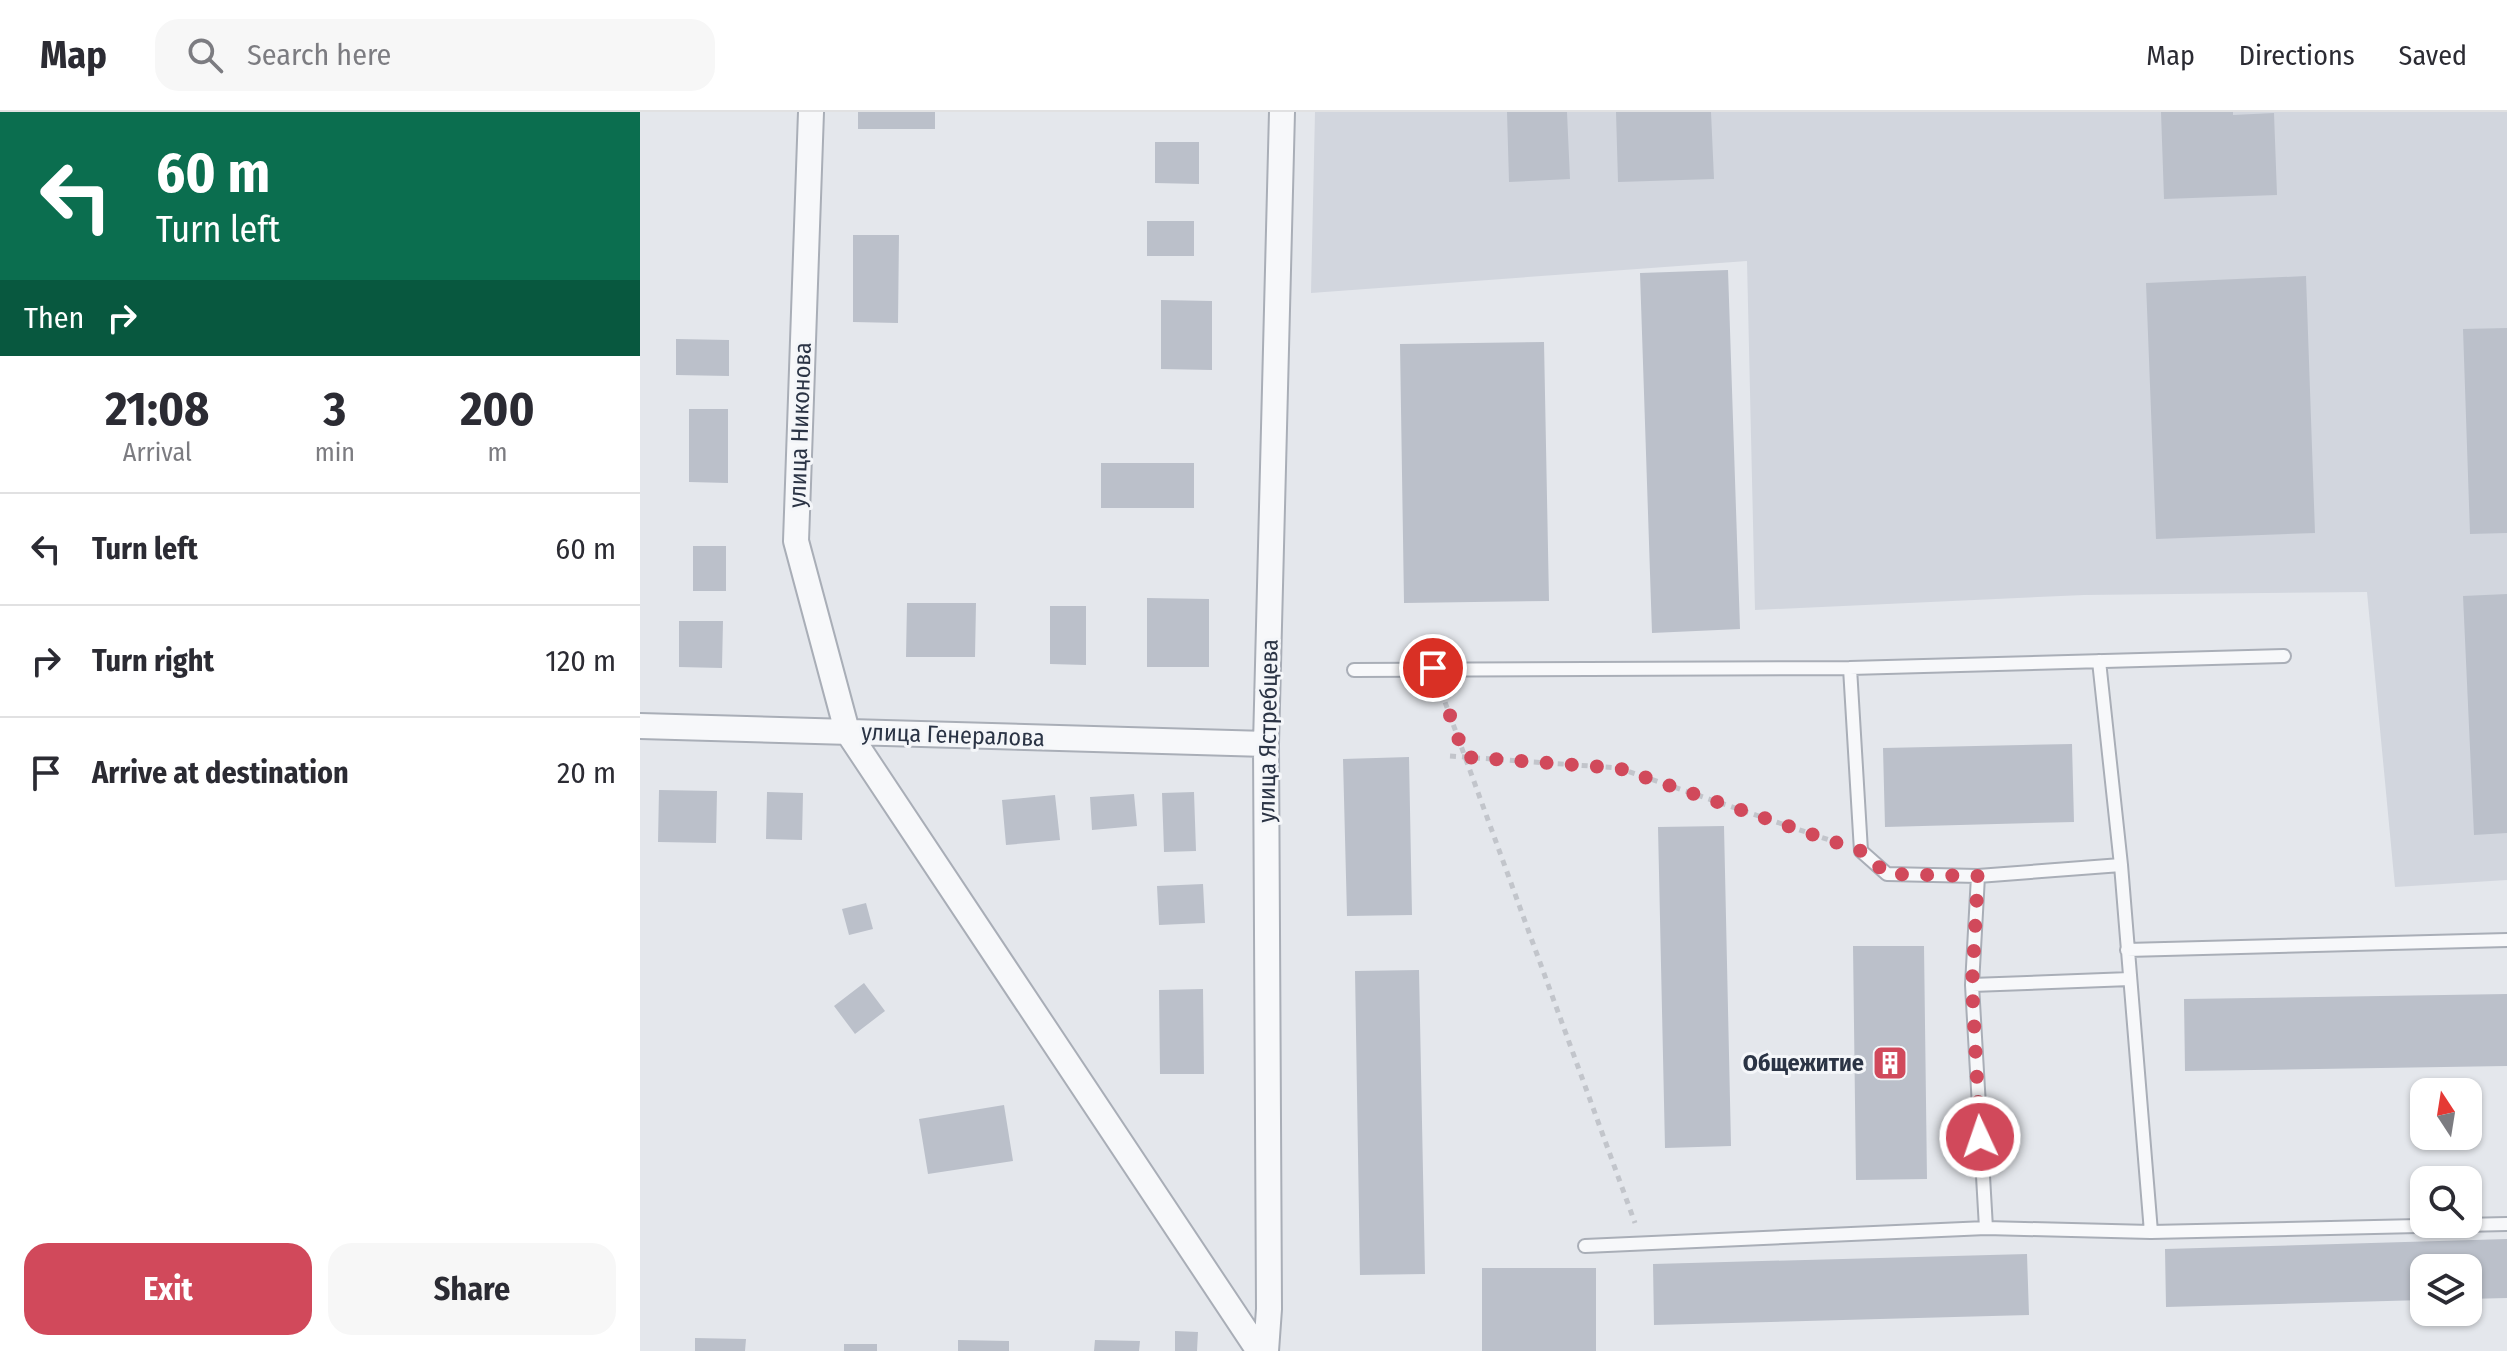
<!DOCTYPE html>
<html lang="en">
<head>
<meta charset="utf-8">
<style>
	body { margin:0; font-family:"Fira Sans Condensed",sans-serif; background:#f7f7f7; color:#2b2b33; height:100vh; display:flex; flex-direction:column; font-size:30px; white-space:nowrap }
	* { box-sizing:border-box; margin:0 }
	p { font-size:26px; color:#7c7c81 }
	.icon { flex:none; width:44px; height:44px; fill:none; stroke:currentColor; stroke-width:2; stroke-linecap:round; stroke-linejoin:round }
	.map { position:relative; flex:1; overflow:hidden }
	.drawer { display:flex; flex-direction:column; background:#fff; width:640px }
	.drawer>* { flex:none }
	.top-card { background:#0b6e4f; color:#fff; overflow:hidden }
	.needle { width:52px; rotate:348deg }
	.buttons { position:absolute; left:1770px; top:966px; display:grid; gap:16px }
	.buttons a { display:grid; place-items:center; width:72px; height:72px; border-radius:16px; background:#fff; box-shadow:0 2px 6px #0004; font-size:40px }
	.pin { position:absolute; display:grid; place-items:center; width:68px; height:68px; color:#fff; margin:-34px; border:4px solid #fff; border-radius:50%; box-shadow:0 2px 8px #0007 }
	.me { position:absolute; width:88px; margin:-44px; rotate:357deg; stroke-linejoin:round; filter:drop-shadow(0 0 6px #0008) }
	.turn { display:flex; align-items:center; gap:28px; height:168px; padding:0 24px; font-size:36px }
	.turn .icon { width:104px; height:104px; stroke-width:2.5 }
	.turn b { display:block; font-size:56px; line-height:68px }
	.then { display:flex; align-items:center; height:76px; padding:0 24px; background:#0003; gap:16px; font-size:30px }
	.eta { display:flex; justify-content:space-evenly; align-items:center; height:136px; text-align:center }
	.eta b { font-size:48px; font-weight:700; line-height:56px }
	.cta { display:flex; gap:16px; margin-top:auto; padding:16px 24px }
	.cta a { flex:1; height:92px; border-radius:24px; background:#d1495b; color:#fff; font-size:32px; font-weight:700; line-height:92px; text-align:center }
	.cta a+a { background:#f7f7f7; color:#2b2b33 }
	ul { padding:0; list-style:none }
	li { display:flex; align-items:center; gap:24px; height:112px; padding:0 24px; border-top:2px solid #e1e1e2 }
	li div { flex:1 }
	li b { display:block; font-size:30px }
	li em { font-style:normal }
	header { display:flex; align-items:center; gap:48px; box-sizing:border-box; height:112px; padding:0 40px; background:#fff; border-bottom:2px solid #e1e1e2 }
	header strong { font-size:38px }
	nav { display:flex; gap:44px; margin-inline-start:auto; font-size:28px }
	.search { width:560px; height:72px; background:#f7f7f7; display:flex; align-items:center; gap:20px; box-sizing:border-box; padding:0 28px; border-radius:24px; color:#7c7c81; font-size:30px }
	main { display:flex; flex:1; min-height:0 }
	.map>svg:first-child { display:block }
	.built { fill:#d2d6de }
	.building { fill:#bbc0ca }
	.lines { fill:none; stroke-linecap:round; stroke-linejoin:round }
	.service-casing { stroke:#a9aeb7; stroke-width:16 }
	.minor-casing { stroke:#a9aeb7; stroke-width:28 }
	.path { stroke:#c2c5cb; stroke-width:5; stroke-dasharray:6 6; stroke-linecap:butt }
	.service { stroke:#f7f8fa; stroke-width:12 }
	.minor { stroke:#f7f8fa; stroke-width:24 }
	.route { stroke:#d1495b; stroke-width:14; stroke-dasharray:0 25.2 }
	.labels { text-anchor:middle; stroke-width:6; stroke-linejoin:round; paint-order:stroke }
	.street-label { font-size:24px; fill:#2b3445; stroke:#f4f6f9 }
	.poi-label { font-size:24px; font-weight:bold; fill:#2b3445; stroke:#f4f6f9; text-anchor:end }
</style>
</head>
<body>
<header>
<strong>Map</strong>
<div class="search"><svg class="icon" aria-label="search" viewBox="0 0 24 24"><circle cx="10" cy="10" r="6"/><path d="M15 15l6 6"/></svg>Search here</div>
<nav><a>Map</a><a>Directions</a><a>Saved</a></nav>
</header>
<main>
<section class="drawer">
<div class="top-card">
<div class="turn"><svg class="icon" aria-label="left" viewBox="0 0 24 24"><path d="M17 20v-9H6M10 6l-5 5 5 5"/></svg><div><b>60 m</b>Turn left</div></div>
<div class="then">Then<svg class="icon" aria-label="right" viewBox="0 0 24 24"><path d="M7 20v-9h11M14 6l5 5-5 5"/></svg></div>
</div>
<div class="eta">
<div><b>21:08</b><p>Arrival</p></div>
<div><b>3</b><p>min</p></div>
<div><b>200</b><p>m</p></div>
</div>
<ul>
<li><svg class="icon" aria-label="left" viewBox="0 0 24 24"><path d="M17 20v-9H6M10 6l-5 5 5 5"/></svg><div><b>Turn left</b></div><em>60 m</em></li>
<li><svg class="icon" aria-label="right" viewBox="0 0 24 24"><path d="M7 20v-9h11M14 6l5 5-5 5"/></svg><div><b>Turn right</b></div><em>120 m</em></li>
<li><svg class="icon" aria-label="arrive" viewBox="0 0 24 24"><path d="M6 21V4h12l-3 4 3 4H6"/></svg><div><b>Arrive at destination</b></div><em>20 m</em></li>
</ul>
<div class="cta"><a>Exit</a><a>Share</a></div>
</section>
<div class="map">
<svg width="1867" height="1239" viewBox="0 0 1867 1239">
	<rect width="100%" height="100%" fill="#e4e7ec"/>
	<path class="built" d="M675 0H1867V768L1755 775 1727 480 1444 483 1115 498 1107 149 671 181Z"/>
	<path class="building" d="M218 0H295V17H218Z
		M867 0H927L930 67 869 70Z
		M976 0H1071L1074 67 978 70Z
		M1521 0H1593V3L1634 1 1637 83 1524 87Z
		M515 30H559V72L515 71Z
		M507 109H554V144H507Z
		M213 123H259L258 211 213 210Z
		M1088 158 1100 517 1012 521 1000 161Z
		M1666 164 1675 421 1516 427 1506 171Z
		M521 188 572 189V258L521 257Z
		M1867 216V421L1830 422 1823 217Z
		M36 227 89 228V264L36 263Z
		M904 230 909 489 764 491 760 232Z
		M49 297H88V371L49 370Z
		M461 351H554V396H461Z
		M53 434H86V479H53Z
		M1867 482V721L1834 723 1823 484Z
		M507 486 569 487V555H507Z
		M267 491H336L335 545H266Z
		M410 494H446V553L410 552Z
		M39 509H83L82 556 39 555Z
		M1432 632 1434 710 1245 715 1243 636Z
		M769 645 772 803 707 804 703 647Z
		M19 678 77 679 76 731 18 730Z
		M127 680 163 681 162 728 126 727Z
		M554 680 556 739 524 740 522 681Z
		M494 682 497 714 452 718 450 685Z
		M415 683 420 728 366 733 362 688Z
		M1084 714 1091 1034 1025 1036 1018 715Z
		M563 772 565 811 519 813 517 774Z
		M226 791 233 817 209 823 202 797Z
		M1213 834H1284L1287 1067 1216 1068Z
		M779 858 785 1162 720 1163 715 859Z
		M224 871 245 899 215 922 194 894Z
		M563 877 564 962H520L519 878Z
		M1867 882V954L1545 959 1544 887Z
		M364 993 373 1049 288 1062 279 1007Z
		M1867 1127V1186L1828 1187V1156H1784V1188L1526 1195 1525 1137Z
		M1387 1142 1389 1203 1014 1213 1013 1152Z
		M842 1156H956V1239H842Z
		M535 1219 558 1220 557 1239H535Z
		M55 1226 106 1227 105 1239H55Z
		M318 1228 369 1229V1239H318Z
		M455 1228 500 1229 499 1239H454Z
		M204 1232H237V1239H204Z"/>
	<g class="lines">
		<defs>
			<path id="service" d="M1210 556 1221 739 1247 762 1338 764 1481 753 1459 549
				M714 558 1210 556 1644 544
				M1481 753 1511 1120
				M1338 764 1332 873 1346 1116
				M1487 838 1867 828
				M1332 873 1490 867
				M945 1134 1346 1116 1511 1120 1867 1112"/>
			<path id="minor" d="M171 0 156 429 207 619 619 1239
				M0 614 626 632
				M626 1239 629 1197 626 632 642 0"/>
		</defs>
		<use href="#service" class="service-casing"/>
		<use href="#minor" class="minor-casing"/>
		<path class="path" d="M801 579 995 1111
			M810 644 978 656 1201 732"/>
		<use href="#service" class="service"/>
		<use href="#minor" class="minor"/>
	</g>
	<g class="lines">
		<path class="route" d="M793 556 825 645 978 656 1221 739 1247 762 1338 764 1332 873 1340 1025"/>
	</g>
	<defs>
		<symbol id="building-square" viewBox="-11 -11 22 22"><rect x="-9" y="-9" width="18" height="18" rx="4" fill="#d1495b" stroke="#f4f6f9"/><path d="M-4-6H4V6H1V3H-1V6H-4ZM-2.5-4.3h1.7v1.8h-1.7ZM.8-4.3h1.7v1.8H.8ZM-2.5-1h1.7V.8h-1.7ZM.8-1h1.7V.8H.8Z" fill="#fff"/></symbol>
	</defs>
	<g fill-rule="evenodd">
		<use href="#building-square" x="1230" y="931" width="40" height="40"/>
	</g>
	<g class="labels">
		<g class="street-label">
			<text transform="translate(160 313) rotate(-88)" y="8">улица Никонова</text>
			<text transform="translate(628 619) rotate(-89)" y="8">улица Ястребцева</text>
			<text transform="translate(313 623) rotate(2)" y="8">улица Генералова</text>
		</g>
		<g class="poi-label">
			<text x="1224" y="959">Общежитие</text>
		</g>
	</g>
</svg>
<div class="buttons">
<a><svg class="needle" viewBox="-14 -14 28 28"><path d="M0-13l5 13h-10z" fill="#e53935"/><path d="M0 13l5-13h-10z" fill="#7c7c81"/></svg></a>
<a><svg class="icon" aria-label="search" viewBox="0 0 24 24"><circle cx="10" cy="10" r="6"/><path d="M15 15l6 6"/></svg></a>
<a><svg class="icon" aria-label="layers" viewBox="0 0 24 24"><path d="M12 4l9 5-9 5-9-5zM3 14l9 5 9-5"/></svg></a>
</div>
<div class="pin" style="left:793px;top:556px;background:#d93025"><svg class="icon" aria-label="arrive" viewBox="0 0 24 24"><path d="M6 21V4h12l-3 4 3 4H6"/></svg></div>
<svg class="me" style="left:1340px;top:1025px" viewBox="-20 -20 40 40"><circle r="17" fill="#d1495b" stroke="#fff" stroke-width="3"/><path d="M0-11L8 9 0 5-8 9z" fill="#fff"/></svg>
</div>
</main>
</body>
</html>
